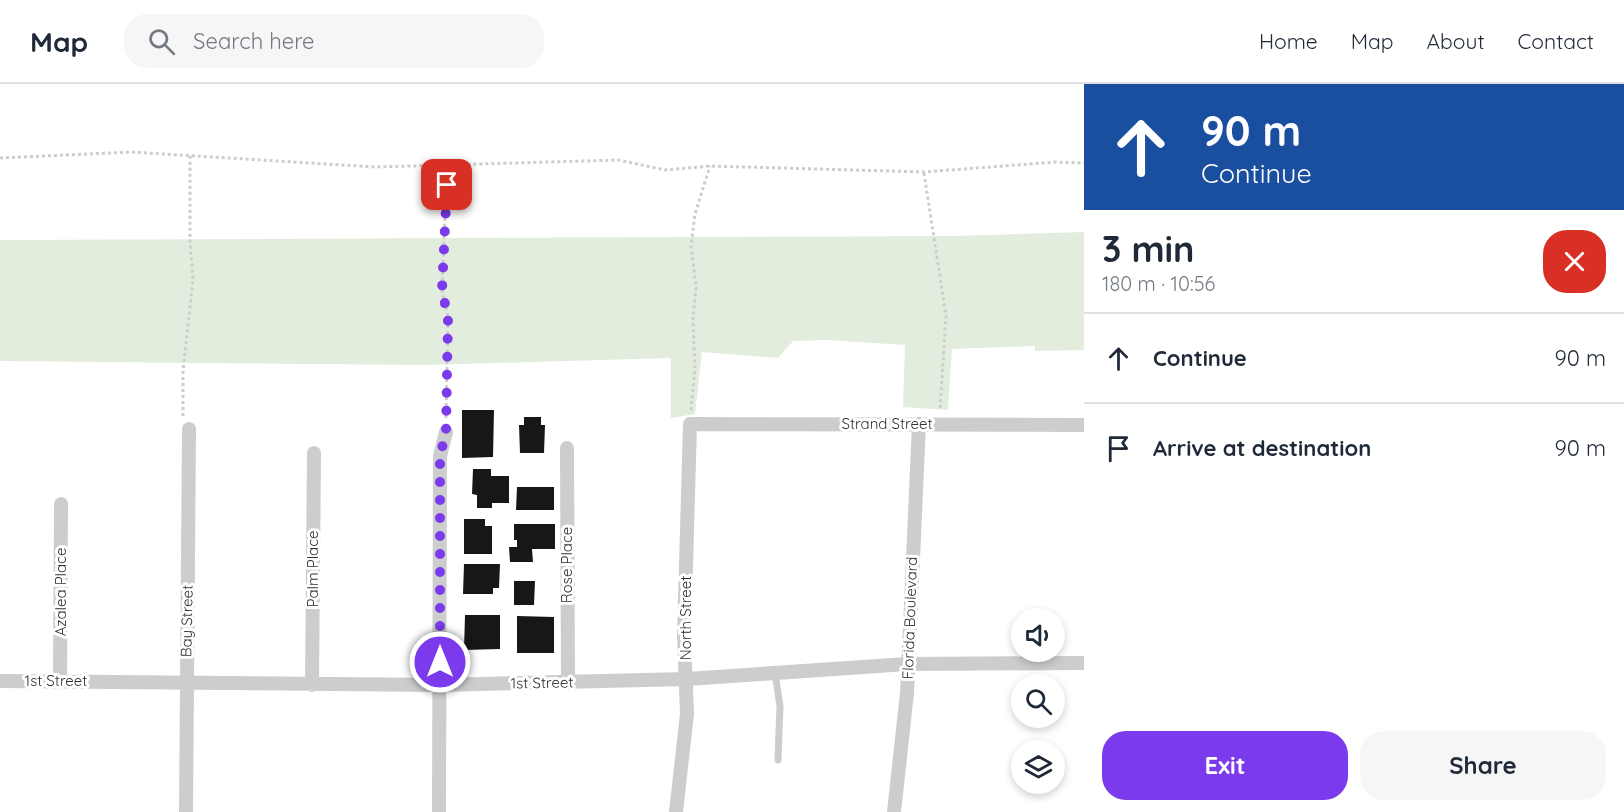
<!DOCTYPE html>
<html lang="en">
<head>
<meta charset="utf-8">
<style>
	body { margin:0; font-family:Quicksand,sans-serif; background:#f6f6f7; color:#1f2937; height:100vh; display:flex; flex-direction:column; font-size:22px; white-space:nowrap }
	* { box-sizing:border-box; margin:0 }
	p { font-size:20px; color:#747a83 }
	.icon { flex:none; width:33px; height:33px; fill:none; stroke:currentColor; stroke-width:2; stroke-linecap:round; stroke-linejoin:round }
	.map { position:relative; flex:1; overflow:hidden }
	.panel { display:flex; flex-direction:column; background:#fff; width:540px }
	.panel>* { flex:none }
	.top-card { background:#1a4fa0; color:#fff; overflow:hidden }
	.buttons { position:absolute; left:1011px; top:524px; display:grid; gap:12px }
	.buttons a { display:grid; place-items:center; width:54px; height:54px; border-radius:50%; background:#fff; box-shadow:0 3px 9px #0003; font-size:30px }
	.pin { position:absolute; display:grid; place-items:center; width:51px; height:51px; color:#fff; margin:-26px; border-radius:12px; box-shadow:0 3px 9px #0006 }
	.me { position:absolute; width:66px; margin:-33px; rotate:0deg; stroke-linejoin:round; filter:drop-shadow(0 0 4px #0008) }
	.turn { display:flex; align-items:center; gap:21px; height:126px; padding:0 18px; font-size:27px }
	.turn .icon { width:78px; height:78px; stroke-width:2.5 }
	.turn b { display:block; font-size:42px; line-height:51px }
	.round { display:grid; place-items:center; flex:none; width:63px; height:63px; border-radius:24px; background:#f6f6f7 }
	.headline { display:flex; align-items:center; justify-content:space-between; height:102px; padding:0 18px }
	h1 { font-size:36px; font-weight:700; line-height:45px }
	.cta { display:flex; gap:12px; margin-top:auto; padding:12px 18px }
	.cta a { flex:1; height:69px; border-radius:24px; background:#7c3aed; color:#fff; font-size:24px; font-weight:700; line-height:69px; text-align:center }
	.cta a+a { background:#f6f6f7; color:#1f2937 }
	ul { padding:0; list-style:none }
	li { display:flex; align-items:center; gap:18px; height:90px; padding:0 18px; border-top:2px solid #e0e1e3 }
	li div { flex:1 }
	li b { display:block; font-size:22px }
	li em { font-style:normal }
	header { display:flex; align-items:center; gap:36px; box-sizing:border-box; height:84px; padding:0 30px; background:#fff; border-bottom:2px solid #e0e1e3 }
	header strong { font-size:28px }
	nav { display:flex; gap:33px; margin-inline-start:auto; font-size:21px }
	.search { width:420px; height:54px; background:#f6f6f7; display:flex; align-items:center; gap:15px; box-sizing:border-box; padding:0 21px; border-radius:24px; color:#747a83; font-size:22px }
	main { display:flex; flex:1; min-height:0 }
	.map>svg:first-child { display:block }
	.green { fill:#e3eddd }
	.building { fill:#171717 }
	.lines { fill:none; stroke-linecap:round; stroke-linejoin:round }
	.path { stroke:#cdcdcd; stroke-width:3; stroke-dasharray:3 3; stroke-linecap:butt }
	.service { stroke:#cdcdcd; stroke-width:7 }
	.minor { stroke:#cdcdcd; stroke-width:14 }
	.route { stroke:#7c3aed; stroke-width:10; stroke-dasharray:0 18 }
	.labels { text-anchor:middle; stroke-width:6; stroke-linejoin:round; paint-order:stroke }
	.street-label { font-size:15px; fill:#303030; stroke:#fff }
</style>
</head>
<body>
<header>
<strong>Map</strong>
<div class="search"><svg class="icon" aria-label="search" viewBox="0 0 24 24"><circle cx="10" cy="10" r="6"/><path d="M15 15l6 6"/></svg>Search here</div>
<nav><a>Home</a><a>Map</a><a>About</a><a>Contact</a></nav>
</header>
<main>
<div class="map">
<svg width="1084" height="728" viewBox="0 0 1084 728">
	<rect width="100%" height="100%" fill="#fff"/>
	<path class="green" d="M1084 148V266L1035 267V262L952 265 948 326 903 323 905 261 827 256 793 257 778 274 702 268 695 330 671 334V274L426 281 0 277V156L954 152Z"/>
	<path class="building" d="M462 326H494L493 373 462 374Z
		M524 333H541V341H545L544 369H520L519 341H524Z
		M473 385H491V392H509V419H492V424H477V411L472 410Z
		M517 403H554V426H516Z
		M464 435H485V442H492V470H464Z
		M514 440H555V465H532L533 478H510L509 463H517V456H514Z
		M464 480H500L499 504H493V510H463Z
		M514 497H535L534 521H514Z
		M465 531H500V565L464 566Z
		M517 532 554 533V569H517Z"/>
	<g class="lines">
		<path class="path" d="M0 74 131 68 375 83 619 76 665 86 710 82 924 88 1056 78 1084 79
			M924 89 946 232 940 326
			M691 326 695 284 693 235 696 202 691 162 695 130 710 82
			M183 332V286L193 196 190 158V72
			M446 334 448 234 442 206 447 81"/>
		<path class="service" d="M775 589 780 622 778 676"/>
		<path class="minor" d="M567 364 568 599
			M0 597 439 601 687 595 907 580 1084 579
			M60 597 61 420
			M312 601 314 369
			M186 728 189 345
			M439 728 440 372 446 348
			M676 728 687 630 684 552 690 340 1084 341
			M894 728 907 609 919 340"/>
	</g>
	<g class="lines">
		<path class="route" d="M440 578V372L446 348 448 234 442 206 447 101"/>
	</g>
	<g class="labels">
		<g class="street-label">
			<text x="887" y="345">Strand Street</text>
			<text transform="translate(567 481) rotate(-90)" y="5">Rose Place</text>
			<text transform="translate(313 485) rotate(-90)" y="5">Palm Place</text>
			<text transform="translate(61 508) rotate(-90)" y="5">Azalea Place</text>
			<text transform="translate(686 534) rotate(-90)" y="5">North Street</text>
			<text transform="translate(910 534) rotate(-88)" y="5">Florida Boulevard</text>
			<text transform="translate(187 537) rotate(-89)" y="5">Bay Street</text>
			<text x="56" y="602">1st Street</text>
			<text transform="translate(542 599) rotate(-1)" y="5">1st Street</text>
		</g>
	</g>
</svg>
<div class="buttons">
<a><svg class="icon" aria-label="sound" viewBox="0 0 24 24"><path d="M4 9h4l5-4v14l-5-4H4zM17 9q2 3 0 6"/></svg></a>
<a><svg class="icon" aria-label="search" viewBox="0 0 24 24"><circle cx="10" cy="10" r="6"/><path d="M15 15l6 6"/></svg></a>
<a><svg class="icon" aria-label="layers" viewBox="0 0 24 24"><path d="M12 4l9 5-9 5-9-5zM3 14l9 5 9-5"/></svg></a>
</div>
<div class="pin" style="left:447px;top:101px;background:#d93025"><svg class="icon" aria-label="arrive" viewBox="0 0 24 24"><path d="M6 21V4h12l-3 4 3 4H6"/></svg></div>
<svg class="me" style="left:440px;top:578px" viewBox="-20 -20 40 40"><circle r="17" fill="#7c3aed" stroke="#fff" stroke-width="3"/><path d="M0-11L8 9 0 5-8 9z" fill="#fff"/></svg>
</div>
<section class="panel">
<div class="top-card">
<div class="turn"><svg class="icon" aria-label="ahead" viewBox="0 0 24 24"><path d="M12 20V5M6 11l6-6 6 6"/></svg><div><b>90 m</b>Continue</div></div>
</div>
<div class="headline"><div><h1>3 min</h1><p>180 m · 10:56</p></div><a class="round" style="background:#d93025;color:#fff"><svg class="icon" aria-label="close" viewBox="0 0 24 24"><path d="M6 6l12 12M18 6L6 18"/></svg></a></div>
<ul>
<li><svg class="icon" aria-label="ahead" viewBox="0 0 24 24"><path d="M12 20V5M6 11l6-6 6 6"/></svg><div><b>Continue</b></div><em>90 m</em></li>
<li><svg class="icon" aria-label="arrive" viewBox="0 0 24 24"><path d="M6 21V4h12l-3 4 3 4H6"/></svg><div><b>Arrive at destination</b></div><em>90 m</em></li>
</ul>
<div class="cta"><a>Exit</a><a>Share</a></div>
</section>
</main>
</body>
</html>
